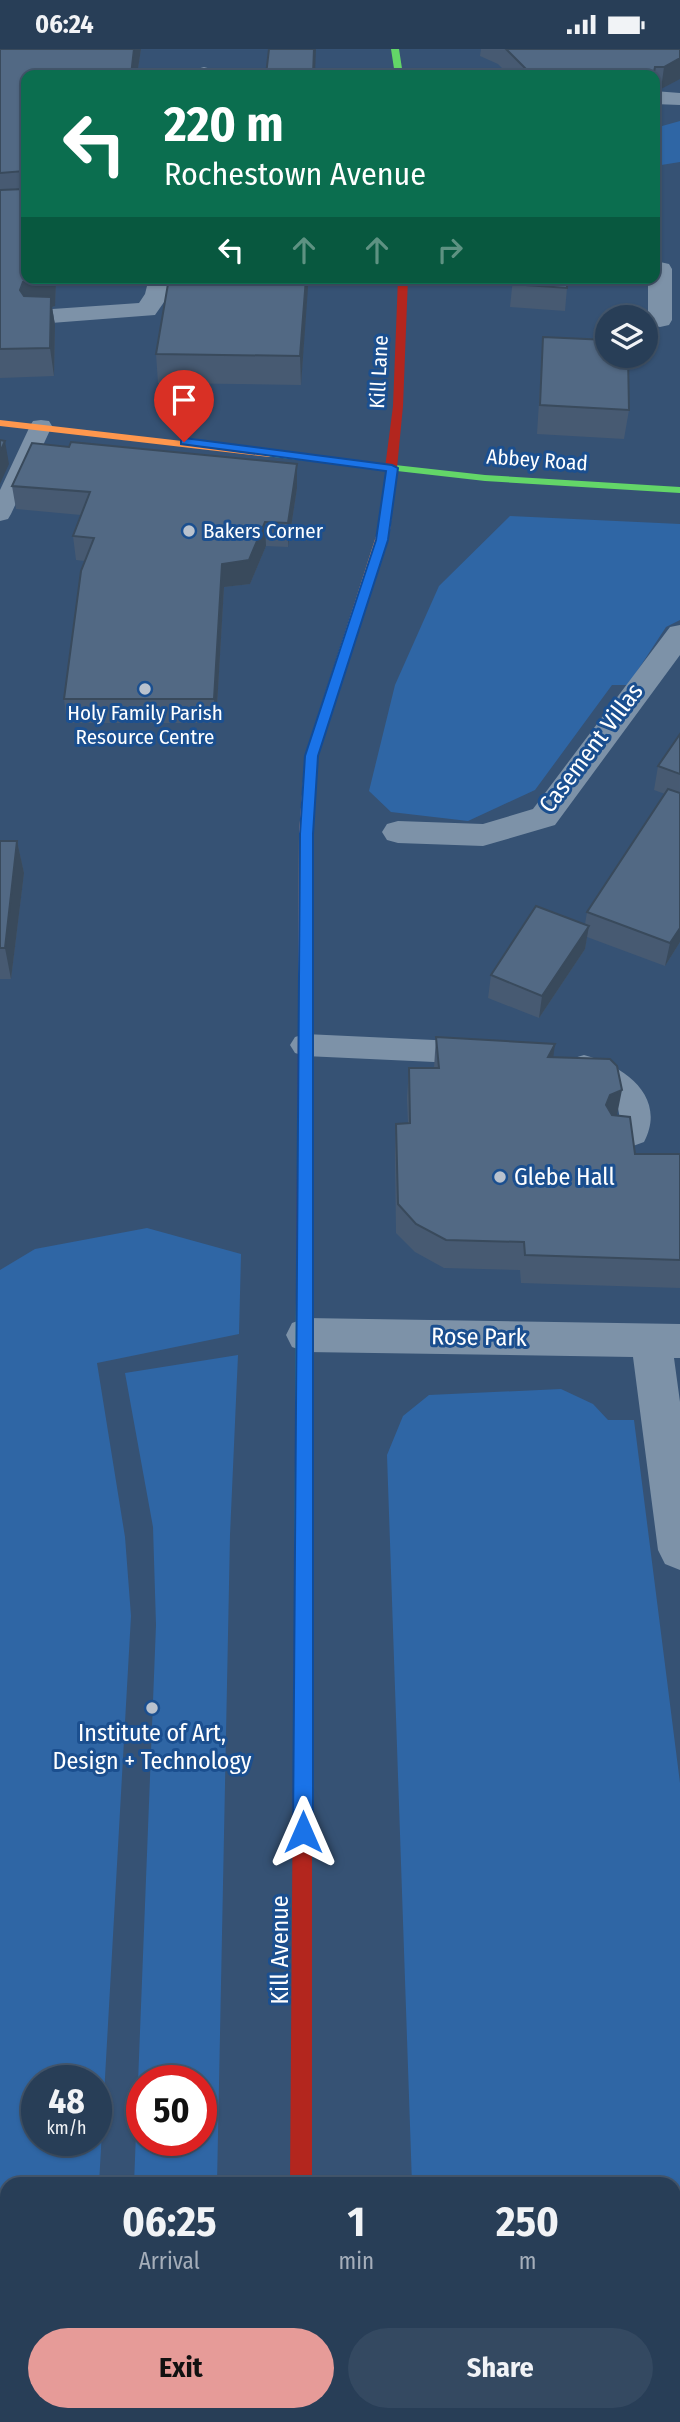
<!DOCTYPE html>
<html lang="en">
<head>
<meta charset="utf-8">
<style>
	body { margin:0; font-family:"Fira Sans Condensed",sans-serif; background:#344961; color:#f1f3f6; height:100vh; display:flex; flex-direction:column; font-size:26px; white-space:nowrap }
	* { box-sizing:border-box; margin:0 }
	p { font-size:23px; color:#a5aeba }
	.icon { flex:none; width:38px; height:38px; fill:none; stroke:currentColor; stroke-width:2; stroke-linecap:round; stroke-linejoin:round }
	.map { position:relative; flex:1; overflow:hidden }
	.side { position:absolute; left:0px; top:2128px; width:681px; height:245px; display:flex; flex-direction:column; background:#283e57; border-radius:21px 21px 0 0; box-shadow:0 2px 5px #0004,0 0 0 2px #44576d }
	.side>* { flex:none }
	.banner { position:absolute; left:21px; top:21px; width:639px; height:214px; border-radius:14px; box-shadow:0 2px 5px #0004,0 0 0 2px #44576d; background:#0b6e4f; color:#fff; overflow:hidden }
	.buttons { position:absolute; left:595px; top:256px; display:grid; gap:14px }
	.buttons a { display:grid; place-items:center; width:63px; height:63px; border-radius:50%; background:#283e57; box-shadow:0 2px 5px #0004,0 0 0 2px #44576d; font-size:35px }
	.speed { position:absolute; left:21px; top:2016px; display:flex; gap:14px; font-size:35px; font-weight:700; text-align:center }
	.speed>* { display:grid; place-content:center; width:91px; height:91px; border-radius:50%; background:#283e57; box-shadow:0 2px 5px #0004,0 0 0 2px #44576d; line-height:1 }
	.speed small { font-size:18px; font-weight:400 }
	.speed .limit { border:10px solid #d22; background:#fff; color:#111 }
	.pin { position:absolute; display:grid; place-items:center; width:60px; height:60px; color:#fff; margin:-72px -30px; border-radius:50% 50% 50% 0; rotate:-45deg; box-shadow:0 0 7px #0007 }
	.pin .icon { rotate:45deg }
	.me { position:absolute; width:77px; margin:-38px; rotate:0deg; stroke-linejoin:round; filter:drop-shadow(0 0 5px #0008) }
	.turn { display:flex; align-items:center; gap:24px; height:147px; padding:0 28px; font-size:32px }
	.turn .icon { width:91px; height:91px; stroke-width:2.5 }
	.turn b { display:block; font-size:49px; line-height:60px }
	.lanes { display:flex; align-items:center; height:66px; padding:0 28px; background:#0003; justify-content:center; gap:35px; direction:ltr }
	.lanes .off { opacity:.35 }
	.eta { display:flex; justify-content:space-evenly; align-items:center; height:119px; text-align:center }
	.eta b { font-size:42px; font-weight:700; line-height:49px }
	.button { display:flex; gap:14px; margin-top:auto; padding:14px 28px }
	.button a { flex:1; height:80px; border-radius:42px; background:#e69b98; color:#111; font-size:28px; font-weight:700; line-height:80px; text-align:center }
	.button a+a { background:#344961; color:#f1f3f6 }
	.status { display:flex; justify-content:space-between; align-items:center; height:49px; padding:0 35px; background:#283e57; direction:ltr }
	.status svg { height:19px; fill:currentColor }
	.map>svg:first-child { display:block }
	.green { fill:#2f66a5; fill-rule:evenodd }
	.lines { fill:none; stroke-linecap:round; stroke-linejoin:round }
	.lane { fill:#7d92a8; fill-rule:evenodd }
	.street { fill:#7d92a8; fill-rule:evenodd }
	.fast { fill:#63d668; fill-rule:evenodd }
	.slow { fill:#ff974d; fill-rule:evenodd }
	.jam { fill:#b3261e; fill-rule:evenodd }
	.wall { fill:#475a72 }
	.shaded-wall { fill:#394a5c }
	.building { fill:#526984; stroke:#394a5c; stroke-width:2 }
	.route { fill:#1a73e8; stroke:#114b97; stroke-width:2 }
	.poi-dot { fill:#b9c2ce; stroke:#1b4f8f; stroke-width:2.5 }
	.labels { text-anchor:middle; stroke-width:6; stroke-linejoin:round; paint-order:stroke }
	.far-street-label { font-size:21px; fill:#fff; stroke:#1b4f8f }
	.far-poi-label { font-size:21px; fill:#fff; stroke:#1b4f8f; text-anchor:start }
	.street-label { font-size:24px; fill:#fff; stroke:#1b4f8f }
	.poi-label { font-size:24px; fill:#fff; stroke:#1b4f8f; text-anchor:start }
</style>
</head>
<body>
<div class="status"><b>06:24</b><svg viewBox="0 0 49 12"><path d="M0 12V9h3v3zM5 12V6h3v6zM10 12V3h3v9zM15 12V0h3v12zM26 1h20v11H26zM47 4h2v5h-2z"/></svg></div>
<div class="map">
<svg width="680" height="2373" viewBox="0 0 680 2373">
	<rect width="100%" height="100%" fill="#365274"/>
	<path class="green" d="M680 72V113L655 117V79Z
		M510 467 680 475V571L666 578 628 636H612L535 741 468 772 391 763 369 742 395 636 439 537Z
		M147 1179 241 1205 239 1285 97 1314 125 1488 131 1567 99 2135H7V2366H86V2373H0V1221L35 1200ZM37 2032H96V2091H37Z
		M238 1306 230 1486 217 2135H134L156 1576 153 1478 125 1324ZM142 2032H201V2091H142Z
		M561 1340 593 1355 608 1371H634L680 1734V2373H420L419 2366H674V2135H412L387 1406 403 1367 429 1346Z
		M124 2366H212V2373H124Z"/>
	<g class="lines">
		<path class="lane" d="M41 371 49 372 52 377 11 465 8 470 0 472V441L30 377 33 372Z
			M305 985 477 993 487 996 492 1004 487 1012 477 1015 305 1007 295 1004 290 996 295 988Z
			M584 1006C623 1016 668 1047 644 1093L633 1097 607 1093 603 1085 607 1077 620 1073C618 1025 582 1040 569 1017L574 1009Z"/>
		<path class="street" d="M204 18 211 20 213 26H193L197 20Z
			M654 42 680 44V56L654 55Z
			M660 213 669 215 672 220V271L669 276 660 278 651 276 648 271V229H654V214Z
			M149 229H173L169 246 155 266 38 275 29 273 26 268 29 263 38 261 139 254 145 245Z
			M680 576V606L555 776 483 797 398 794 387 791 382 783 387 775 398 772 483 775 533 760 670 578Z
			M306 1269 680 1275V1309H674L680 1353V1521L665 1515 658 1501 633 1308 306 1303 292 1298 286 1286 292 1274Z"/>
		<path class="fast" d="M391 0H399L403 26H395Z
			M269 402 485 426 680 438V444L485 432 265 407V403Z
			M304 1242 310 1244 312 1249V1580L309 1586 303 1589 297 1586 294 1580 296 1249 298 1244Z
			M288 2366H310V2373H288Z"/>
		<path class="slow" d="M0 371 269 402 274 405 269 408 0 377Z
			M387 417 397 419 390 481 317 707 313 784 312 982 305 987 298 982 299 784 305 707 378 481Z"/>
		<path class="jam" d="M398 229H408L403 357 397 419 391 422 385 419 393 357Z
			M305 977 312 982V1249L310 1254 304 1256 298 1254 296 1249 298 982Z
			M303 1571 309 1574 312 1580V2135H290L294 1580 297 1574Z"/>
	</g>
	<path class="wall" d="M0 0H141L137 26H26V229H127V231L56 234 55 257 52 258 55 276 54 327 0 329Z
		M481 0H680L661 40H654V26H509L498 15 480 7Z
		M169 229H308L301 336 158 334 156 305Z
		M513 229 567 239 565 262 510 258Z
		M543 288 629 361 624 390 537 385Z
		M69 398 297 415V439L288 498 266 497 250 535 224 538 216 674H67L64 650 85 512 76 511 73 487 81 466 16 460 12 437Z
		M680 685V893L665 917 587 888 585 900 539 969 488 949 491 926 585 875 587 863 665 745 654 741 658 717Z
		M0 792H17L24 824 11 930H0Z
		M436 988 554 1008 617 1066 635 1105H680V1239L521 1234 520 1221 444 1219 415 1203 396 1184 395 1104 396 1075 408 1074 407 1049 409 1019H434Z"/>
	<path class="shaded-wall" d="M134 0H141L137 26H131Z
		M314 0H316L315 26H313Z
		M680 9V30L661 40 664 18Z
		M47 229H55L56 234 55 257 52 258 55 276 54 327 50 299 27 262 20 241 23 233Z
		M306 229H308V239L301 336 300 307Z
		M5 392 9 415 0 435V403Z
		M297 415V439L288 498V474Z
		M265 473 266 497 250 535 224 538 216 674 214 650 222 515Z
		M17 792 24 824 11 930 5 899Z
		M589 877 585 900 539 969 542 947Z
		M680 879V893L665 917 670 894Z
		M555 995 551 1026 548 1008Z
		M622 1041 616 1071 606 1056 610 1046Z"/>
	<path class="building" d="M0 0H134L131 26H26V229H47L23 233 20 241 24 247 51 248 50 299 0 300V141L24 140V122L0 124Z
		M269 0H314L313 26H266Z
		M506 0H680V9L664 18H655L654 23 649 26H532Z
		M169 229H306L300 307 156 305Z
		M513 229H567V239L512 235Z
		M543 288 607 291V306H628L629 361 540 356Z
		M0 391 5 392 0 403Z
		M71 393 297 415 288 474 265 473 249 511 222 515 214 650H64L81 522 94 489 73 487 90 443 12 437 32 394 69 398Z
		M680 685V725L658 717Z
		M668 740 680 744V879L670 894 587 863Z
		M0 792H17L5 899H0Z
		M536 857 589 877 542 947 491 926Z
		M436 988 555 995 548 1008 610 1010 617 1017 622 1041 610 1046 606 1056 612 1066 630 1068 635 1105H680V1211L525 1206 524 1193 446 1191 416 1175 398 1155 396 1075 410 1074 409 1019H439Z"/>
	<path class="route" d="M184 389 392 416 398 419 388 491 318 707 313 785V1783L310 1790 303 1793 296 1790 293 1783 300 785 305 707 376 491 386 422 181 395V390Z"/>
	<g class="poi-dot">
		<circle cx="189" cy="482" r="7"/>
		<circle cx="145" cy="640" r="7"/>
		<circle cx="500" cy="1128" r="7"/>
		<circle cx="152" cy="1659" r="7"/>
	</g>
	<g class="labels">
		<g class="far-street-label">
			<text transform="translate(379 323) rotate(-87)" y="7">Kill Lane</text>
			<text transform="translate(537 411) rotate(4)" y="7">Abbey Road</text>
		</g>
		<g class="far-poi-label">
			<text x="203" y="489">Bakers Corner</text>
			<text x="145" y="671" text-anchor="middle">Holy Family Parish<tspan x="145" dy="24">Resource Centre</tspan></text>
		</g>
		<g class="street-label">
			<text transform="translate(591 699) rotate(-53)" y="8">Casement Villas</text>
			<text transform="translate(479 1288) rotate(1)" y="8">Rose Park</text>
			<text transform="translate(280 1901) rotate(-90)" y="8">Kill Avenue</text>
		</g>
		<g class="poi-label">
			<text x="514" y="1136">Glebe Hall</text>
			<text x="152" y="1692" text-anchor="middle">Institute of Art,<tspan x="152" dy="28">Design + Technology</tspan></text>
		</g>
	</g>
</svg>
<div class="buttons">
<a><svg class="icon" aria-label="layers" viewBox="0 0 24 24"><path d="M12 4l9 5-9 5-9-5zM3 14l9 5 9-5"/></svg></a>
</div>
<div class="speed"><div>48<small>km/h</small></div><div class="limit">50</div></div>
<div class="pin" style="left:184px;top:393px;background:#d93025"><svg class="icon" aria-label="arrive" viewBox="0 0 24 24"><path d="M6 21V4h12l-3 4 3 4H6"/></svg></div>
<svg class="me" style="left:303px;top:1783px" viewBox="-20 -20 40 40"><path d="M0-17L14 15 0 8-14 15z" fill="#1a73e8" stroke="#fff" stroke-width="4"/></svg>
<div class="banner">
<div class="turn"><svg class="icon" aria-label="left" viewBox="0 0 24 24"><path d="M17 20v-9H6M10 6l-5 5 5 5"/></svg><div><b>220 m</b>Rochestown Avenue</div></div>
<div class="lanes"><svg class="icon" aria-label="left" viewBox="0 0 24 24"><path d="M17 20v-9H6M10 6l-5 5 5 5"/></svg><svg class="icon off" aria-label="ahead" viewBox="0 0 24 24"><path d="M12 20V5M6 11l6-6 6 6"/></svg><svg class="icon off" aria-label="ahead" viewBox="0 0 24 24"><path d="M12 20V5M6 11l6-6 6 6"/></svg><svg class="icon off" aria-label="right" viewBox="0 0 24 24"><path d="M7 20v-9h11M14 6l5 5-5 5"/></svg></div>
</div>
<section class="side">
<div class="eta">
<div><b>06:25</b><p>Arrival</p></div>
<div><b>1</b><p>min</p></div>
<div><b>250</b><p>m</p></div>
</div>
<div class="button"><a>Exit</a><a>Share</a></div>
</section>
</div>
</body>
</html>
